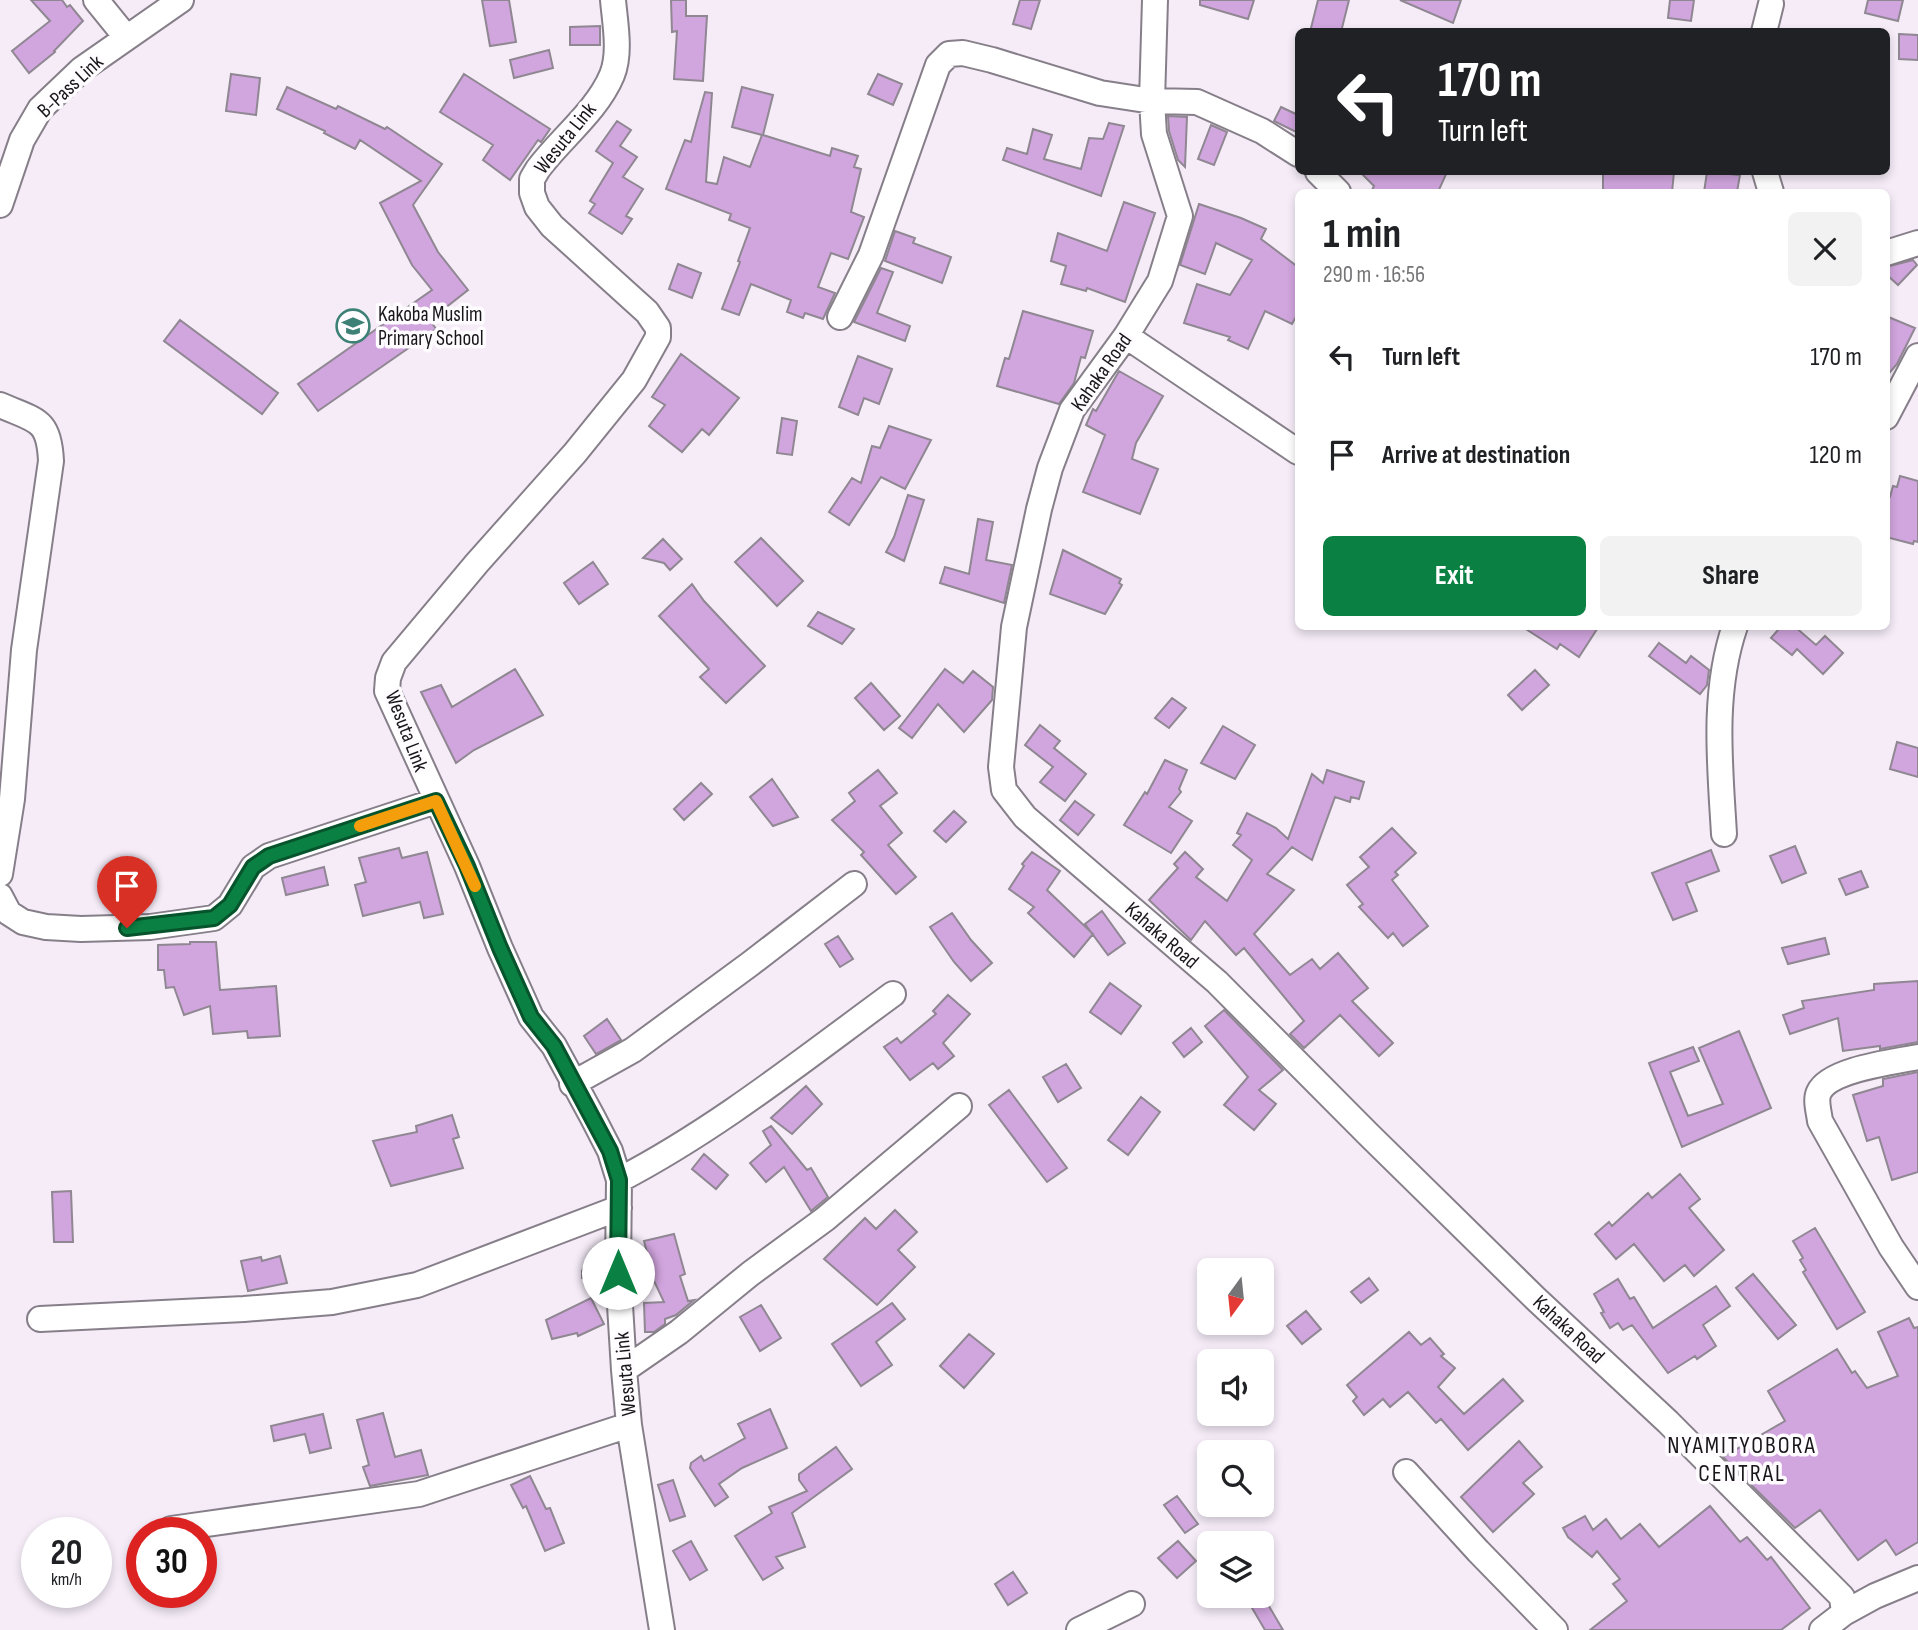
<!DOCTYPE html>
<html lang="en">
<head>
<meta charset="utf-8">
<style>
	body { margin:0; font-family:"Sofia Sans Condensed",sans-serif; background:#f2f2f2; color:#202124; height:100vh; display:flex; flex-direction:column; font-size:26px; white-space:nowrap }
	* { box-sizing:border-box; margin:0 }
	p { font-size:23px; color:#757577 }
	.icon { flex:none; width:38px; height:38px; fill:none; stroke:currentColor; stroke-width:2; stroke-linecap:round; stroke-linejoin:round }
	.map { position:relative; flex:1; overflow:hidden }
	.details { position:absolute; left:1295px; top:189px; width:595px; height:441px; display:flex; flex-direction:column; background:#fff; border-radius:10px; box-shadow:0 4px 10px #0003 }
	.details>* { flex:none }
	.guide { position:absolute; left:1295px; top:28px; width:595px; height:147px; border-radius:10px; box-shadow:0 4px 10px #0003; background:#202124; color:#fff; overflow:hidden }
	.needle { width:46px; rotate:195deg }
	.buttons { position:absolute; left:1197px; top:1258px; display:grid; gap:14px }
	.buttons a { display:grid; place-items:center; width:77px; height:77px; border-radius:10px; background:#fff; box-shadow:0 4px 10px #0003; font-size:35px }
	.speed { position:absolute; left:21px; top:1517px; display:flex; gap:14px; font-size:35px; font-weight:700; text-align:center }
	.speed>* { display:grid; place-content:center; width:91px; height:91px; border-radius:50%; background:#fff; box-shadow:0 4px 10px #0003; line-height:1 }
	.speed small { font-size:18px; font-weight:400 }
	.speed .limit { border:10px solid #d22; background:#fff; color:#111 }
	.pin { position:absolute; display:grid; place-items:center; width:60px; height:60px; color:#fff; margin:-72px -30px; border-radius:50% 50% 50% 0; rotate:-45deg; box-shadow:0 0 7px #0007 }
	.pin .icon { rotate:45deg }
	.me { position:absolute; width:77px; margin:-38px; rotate:0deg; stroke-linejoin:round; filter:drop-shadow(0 0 5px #0008) }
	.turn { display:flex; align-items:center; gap:24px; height:147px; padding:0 28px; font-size:32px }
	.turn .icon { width:91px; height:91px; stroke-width:2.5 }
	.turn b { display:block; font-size:49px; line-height:60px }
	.round { display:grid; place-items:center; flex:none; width:74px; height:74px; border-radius:10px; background:#f2f2f2 }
	.head { display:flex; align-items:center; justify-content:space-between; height:119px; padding:0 28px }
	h1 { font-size:42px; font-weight:700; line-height:52px }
	.cta { display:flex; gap:14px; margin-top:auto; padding:14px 28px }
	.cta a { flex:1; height:80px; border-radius:10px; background:#0b8043; color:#fff; font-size:28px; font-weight:700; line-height:80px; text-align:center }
	.cta a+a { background:#f2f2f2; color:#202124 }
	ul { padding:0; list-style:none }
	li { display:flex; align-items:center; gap:21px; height:98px; padding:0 28px }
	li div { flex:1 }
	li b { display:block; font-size:26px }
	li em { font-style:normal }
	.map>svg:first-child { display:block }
	.building { fill:#d1a5de; stroke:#8f8791; stroke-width:2 }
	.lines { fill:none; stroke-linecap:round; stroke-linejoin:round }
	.minor-casing { stroke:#867f89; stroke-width:28 }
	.minor { stroke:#fff; stroke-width:24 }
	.route-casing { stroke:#07532c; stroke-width:18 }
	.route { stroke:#0b8043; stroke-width:12 }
	.slow { stroke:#f59e0b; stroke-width:12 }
	.labels { text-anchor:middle; stroke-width:7; stroke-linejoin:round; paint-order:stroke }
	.street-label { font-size:21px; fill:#19161a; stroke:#fefcff }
	.poi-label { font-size:21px; fill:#19161a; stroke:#fefcff; text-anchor:start }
	.quarter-label { font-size:24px; letter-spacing:2px; fill:#19161a; stroke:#fefcff }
</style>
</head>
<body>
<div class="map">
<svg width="1918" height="1630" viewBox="0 0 1918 1630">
	<rect width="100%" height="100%" fill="#f5ecf8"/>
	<path class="building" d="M31 0H62L67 7 70 5 83 21 54 51 55 52 29 73 12 51 50 21Z
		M482 0H509L516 42 490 46Z
		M671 0H686V16H707L703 81 674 79 677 31 672 32Z
		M1020 0H1040L1031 29 1013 24Z
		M1200 0H1254L1248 19 1200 5Z
		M1318 0H1349L1341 32H1310Z
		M1400 0H1461L1453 23Z
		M1670 0H1694L1691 21 1668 18Z
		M1868 0H1903L1898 21 1865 13Z
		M600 26V45H570V27Z
		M1899 34 1918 35V60L1899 59Z
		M549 50 553 68 514 78 510 60Z
		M231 74 260 78 256 115 226 111Z
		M464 74 550 129 541 142 538 140 510 180 483 160 493 145 440 112Z
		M878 74 902 84 893 105 868 94Z
		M287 87 336 109 338 106 385 129 387 127 442 164 413 205 438 252 468 290 430 320 436 329 318 411 298 384 432 290 412 265 380 203 421 181 360 140 355 149 324 133 325 131 277 109Z
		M742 87 773 95 763 135 830 156 832 148 858 156 854 167 861 169 851 212 864 217 848 259 831 253 818 287 835 293 823 319 805 313 803 318 787 312 791 300 751 284 739 315 722 309 740 262 738 261 750 228 729 220 731 214 666 189 685 140 691 142 705 92 712 93 706 182 717 184 724 157 750 167 762 135 732 127Z
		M1281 107 1298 115V133L1274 121Z
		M1168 116 1187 117 1185 167 1178 160 1169 131Z
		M617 121 631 130 620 146 637 157 623 177 643 189 626 216 632 219 622 234 589 213 595 204 590 201 613 163 596 151Z
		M1109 123 1124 126 1101 196 1003 160 1007 148 1027 154 1033 129 1052 135 1044 159 1081 169 1089 138 1103 139Z
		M1211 125 1227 132 1214 165 1198 159Z
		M1360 172H1447L1438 192H1371L1374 186Z
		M1603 172H1674L1672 192H1603Z
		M1707 172 1740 175 1737 192H1704Z
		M1124 202 1155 213 1125 302 1087 288 1086 291 1061 284 1066 266 1051 261 1058 233 1107 251Z
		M1199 204 1241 218 1266 229 1261 239 1298 267V313L1292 324 1265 311 1248 349 1228 340 1230 337 1184 323 1197 284 1230 295 1252 260 1216 243 1205 274 1180 265Z
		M895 231 915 238 913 243 951 257 942 283 885 261Z
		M1913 260 1917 265 1898 285 1886 274V267Z
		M678 264 701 273 692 298 669 289Z
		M881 268 893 272 877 313 910 326 905 341 854 322Z
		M1023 311 1093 331 1085 358 1081 357 1074 383 1059 404 997 386 1005 358 1009 359Z
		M1886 316 1915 328 1897 364 1886 377Z
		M180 320 278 393 262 414 164 341Z
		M681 354 739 398 709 435 702 429 682 452 649 426 665 405 652 397Z
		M858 356 892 369 879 404 864 398 858 415 839 407Z
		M1119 371 1163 396 1136 443 1132 459 1158 469 1140 514 1083 492 1105 435 1086 425 1093 409 1096 411Z
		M782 418 797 421 792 455 777 453Z
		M889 426 931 440 905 489 881 477 849 525 829 512 852 478 861 483 872 446 880 448Z
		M1900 476 1918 481V542L1914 541 1913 544 1886 537V496L1890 497 1893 486 1897 487Z
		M908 495 924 500 904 561 886 552 894 537Z
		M978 519 993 522 986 560 1012 565 1004 603 940 583 945 567 969 574Z
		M761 538 803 581 777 606 735 562Z
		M663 539 682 559 670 570 664 563 643 558Z
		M1063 550 1121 579 1119 583 1122 585 1105 614 1050 594Z
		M593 562 608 584 579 604 564 583Z
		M692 584 704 601 765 666 726 703 700 677 709 669 659 616Z
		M818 612 854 629 842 644 808 626Z
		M1521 626H1599L1579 657 1560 644 1557 649Z
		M1774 626H1794L1816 645 1825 636 1843 653 1823 674 1797 649 1792 655 1771 638 1778 630Z
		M1659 643 1686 663 1691 656 1709 670 1707 685 1700 694 1649 656Z
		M515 669 543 715 474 750 456 763 421 692 441 685 452 707Z
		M945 669 963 683 973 671 993 687 992 700 964 732 938 704 912 738 899 728Z
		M1535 670 1549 685 1522 710 1508 695Z
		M871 683 900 716 884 730 855 698Z
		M1172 698 1186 708 1169 728 1155 718Z
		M1040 725 1060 741 1054 748 1086 774 1065 801 1040 782 1053 767 1025 745Z
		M1223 726 1255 745 1235 779 1201 763Z
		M1897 742 1918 748V777L1890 769Z
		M1165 760 1187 770 1179 789 1181 792 1169 807 1192 821 1171 853 1124 825 1145 792 1147 794Z
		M878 770 897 793 880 806 902 833 888 845 916 877 896 894 861 855 864 852 832 820 855 801 849 793Z
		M1327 770 1364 782 1359 799 1351 797 1350 802 1335 797 1312 860 1292 847 1267 874 1294 890 1254 934 1290 975 1312 959 1320 969 1338 953 1368 988 1352 1001 1393 1043 1379 1056 1340 1015 1304 1048 1290 1034 1304 1021 1244 948 1236 955 1205 921 1191 940 1149 900 1178 868 1174 864 1185 852 1203 869 1196 877 1227 901 1252 860 1233 845 1241 835 1237 833 1247 813 1276 828 1288 839 1312 774 1323 783Z
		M772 779 798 817 773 826 750 797Z
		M701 783 712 794 684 820 674 809Z
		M1075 801 1094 815 1078 835 1060 820Z
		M954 811 966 822 946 842 934 831Z
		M1392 828 1416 853 1395 872 1398 875 1392 880 1428 926 1403 946 1393 933 1388 938 1359 907 1363 904 1347 885 1369 867 1360 857Z
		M1795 846 1806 873 1782 883 1770 856Z
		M399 848 402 858 427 852 443 914 424 918 420 902 363 916 355 885 366 882 359 858Z
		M1711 850 1719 871 1686 883 1697 911 1673 920 1652 873Z
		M1032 852 1060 871 1047 890 1093 934 1074 957 1028 913 1034 907 1009 889 1024 866 1022 864Z
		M324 867 328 885 286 895 282 878Z
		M1861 871 1868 887 1846 895 1839 879Z
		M1102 911 1125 943 1108 955 1085 924Z
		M952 913 971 940 992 963 971 981 954 962 930 927Z
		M838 936 853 959 840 967 825 944Z
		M1825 938 1829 954 1788 964 1782 948Z
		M190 942H216L220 990 276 986 280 1036 248 1038 247 1031 213 1034 210 1006 184 1015 174 987 166 988 164 970H158V945L190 944Z
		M1918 981V1042L1880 1049V1046L1843 1051 1838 1018 1790 1034 1783 1015 1804 1008 1802 1001 1874 990V984Z
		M1110 983 1141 1006 1121 1034 1090 1012Z
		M948 995 970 1014 943 1043 954 1056 938 1069 933 1063 910 1080 884 1047 897 1038 901 1043 936 1014 933 1011Z
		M1224 1010 1283 1070 1259 1090 1276 1104 1254 1130 1224 1105 1248 1077 1205 1026Z
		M607 1019 621 1040 596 1054 584 1036Z
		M1191 1028 1202 1042 1184 1057 1173 1043Z
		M1739 1031 1771 1108 1682 1147 1649 1063 1693 1047 1699 1061 1670 1072 1688 1116 1723 1104 1699 1048Z
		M1066 1064 1081 1088 1058 1102 1043 1077Z
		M1918 1072V1172L1892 1180 1879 1137 1867 1141 1853 1095 1883 1086V1079Z
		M806 1086 822 1104 792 1134 771 1118Z
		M1009 1090 1067 1168 1047 1182 989 1105Z
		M1141 1097 1160 1112 1128 1155 1108 1140Z
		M452 1115 459 1137 453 1139 463 1168 391 1186 373 1141 417 1132 416 1126Z
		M771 1126 807 1170 811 1168 828 1197 811 1211 784 1167 766 1182 750 1163 771 1145 763 1131Z
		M704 1154 728 1175 716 1189 692 1169Z
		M1680 1174 1700 1199 1689 1208 1724 1250 1694 1276 1685 1265 1664 1281 1634 1244 1616 1259 1595 1234 1609 1222 1612 1226 1648 1193 1652 1198Z
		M71 1191 73 1242H54L52 1192Z
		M895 1210 917 1232 898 1250 915 1267 877 1305 824 1259 865 1218 876 1229Z
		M1815 1228 1865 1312 1837 1329 1803 1272 1806 1270 1800 1260 1803 1258 1793 1241Z
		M674 1234 685 1274 680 1276 688 1301 694 1300 676 1315 665 1319V1324L654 1332H645L644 1303 664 1302 654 1281 644 1241Z
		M280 1256 287 1283 248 1291 241 1261 261 1257 262 1261Z
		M589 1256 603 1262V1279L600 1285 582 1278V1271Z
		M1753 1274 1796 1325 1778 1339 1736 1288Z
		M1369 1278 1378 1290 1361 1303 1351 1292Z
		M1618 1279 1630 1299 1634 1297 1653 1328 1716 1286 1730 1306 1703 1325 1716 1346 1697 1359 1695 1356 1668 1373 1632 1325 1623 1330 1618 1323 1610 1328 1601 1313 1604 1312 1594 1294Z
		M591 1298 604 1324 578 1336 577 1333 552 1339 546 1320Z
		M892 1303 905 1319 876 1342 892 1365 861 1386 832 1344Z
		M761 1305 781 1338 760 1351 740 1317Z
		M1306 1311 1321 1329 1302 1344 1287 1326Z
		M1909 1318 1914 1328 1918 1327V1542L1896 1555 1886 1540 1858 1560 1820 1510 1795 1528 1723 1457 1785 1421 1768 1391 1837 1349 1852 1373 1855 1371 1867 1388 1898 1376 1878 1332Z
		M1409 1332 1421 1345 1430 1338 1444 1354 1441 1356 1455 1368 1438 1387 1464 1414 1503 1379 1523 1401 1468 1450 1441 1419 1436 1423 1408 1392 1390 1407 1383 1399 1364 1415 1353 1401 1357 1397 1347 1385Z
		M969 1334 994 1354 964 1388 940 1366Z
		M770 1409 787 1448 742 1468 719 1484 728 1497 715 1506 690 1468 691 1463 701 1456 704 1461 745 1438 738 1424Z
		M383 1413 395 1457 421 1450 428 1475 370 1486 363 1467 369 1465 357 1420Z
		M323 1414 331 1448 310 1453 305 1434 274 1441 271 1426Z
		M1519 1441 1542 1467 1523 1483 1534 1494 1493 1532 1461 1497Z
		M836 1447 852 1469 792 1513 805 1547 776 1557 783 1568 763 1580 735 1536 772 1513 769 1507 807 1491 799 1480V1474Z
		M530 1476 546 1509 550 1508 564 1543 545 1551 526 1506 523 1508 511 1485Z
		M673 1480 685 1516 670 1521 658 1485Z
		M1177 1496 1198 1524 1185 1533 1164 1505Z
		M1710 1506 1740 1542 1747 1537 1767 1560 1771 1557 1810 1608 1781 1630H1590L1627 1601 1613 1584 1620 1579 1597 1551 1592 1557 1568 1537 1563 1528 1585 1516 1593 1530 1606 1519 1621 1539 1640 1524 1659 1547Z
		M691 1541 707 1570 690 1580 673 1551Z
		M1178 1541 1196 1561 1177 1578 1158 1558Z
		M1013 1572 1027 1593 1008 1605 995 1584Z
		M1245 1596H1263L1283 1630H1265Z"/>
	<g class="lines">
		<defs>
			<path id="minor" d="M96 0 126 37
				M613 0C615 23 621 53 612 75 597 111 561 138 538 169L532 179V193L537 207 552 226 647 312 658 328V337L634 380 575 453 477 563 394 662 388 678 387 691 467 866 500 948 531 1017 554 1046 593 1118 610 1151 619 1180 618 1273 624 1370 629 1425 662 1630
				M1155 0 1152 101 1154 134 1180 216 1160 281 1126 336 1072 410 1050 468 1039 509 1014 627 1001 767 1004 790 1025 817 1217 982 1368 1134 1536 1299 1668 1422 1842 1597 1844 1613 1875 1596 1918 1578
				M1764 32 1771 4
				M1318 172 1338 192
				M1765 172 1771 192
				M0 205 22 140 40 109 82 69 181 0
				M1886 253 1918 243
				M840 317 871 255 938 65 949 54 963 53 992 60 1100 93 1152 101 1197 102 1262 131 1298 154
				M1126 336 1298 452
				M0 405C36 421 49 418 51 461L24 650 12 799 0 874
				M1886 417 1918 356
				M1724 834C1720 765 1712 693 1735 626
				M0 896 9 913 23 922 46 927 81 929 150 927 214 918 230 905 253 867 269 856 436 801
				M1918 1057C1894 1062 1830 1069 1819 1092 1815 1100 1819 1112 1820 1121L1891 1247 1918 1287
				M572 1084 633 1050 750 964 854 884
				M619 1180C717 1129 804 1059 893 994
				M40 1319 244 1309 332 1302 417 1285 619 1208
				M624 1370 679 1332 750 1274 825 1219 959 1106
				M1406 1472 1478 1551 1555 1630
				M171 1529 419 1494 629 1425
				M1079 1630 1132 1604
				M1822 1630 1844 1613"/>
		</defs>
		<use href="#minor" class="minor-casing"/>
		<use href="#minor" class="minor"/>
	</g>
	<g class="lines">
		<defs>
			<path id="route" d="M127 928 214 918 230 905 253 867 269 856 436 801 467 866 500 948 531 1017 554 1046 610 1151 619 1180 618 1273"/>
		</defs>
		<use href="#route" class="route-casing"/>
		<use href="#route" class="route"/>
		<path class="slow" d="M360 826 436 801 475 886"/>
	</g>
	<defs>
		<symbol id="school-ring" viewBox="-11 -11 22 22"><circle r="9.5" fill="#fefcff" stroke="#3d8176" stroke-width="1.5"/><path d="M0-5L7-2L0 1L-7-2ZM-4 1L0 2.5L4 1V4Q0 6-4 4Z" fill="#3d8176"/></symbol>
	</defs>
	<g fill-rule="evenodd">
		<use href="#school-ring" x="334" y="307" width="38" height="38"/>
	</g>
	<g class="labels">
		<g class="street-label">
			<text transform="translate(70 86) rotate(-43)" y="7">B-Pass Link</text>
			<text transform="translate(565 138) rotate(-51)" y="7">Wesuta Link</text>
			<text transform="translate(1101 372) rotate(-55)" y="7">Kahaka Road</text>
			<text transform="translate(407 731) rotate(69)" y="7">Wesuta Link</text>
			<text transform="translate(1162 935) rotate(41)" y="7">Kahaka Road</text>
			<text transform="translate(1569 1329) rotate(43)" y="7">Kahaka Road</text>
			<text transform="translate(625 1374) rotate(-95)" y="7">Wesuta Link</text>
		</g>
		<g class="poi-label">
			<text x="378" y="321">Kakoba Muslim<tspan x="378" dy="24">Primary School</tspan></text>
		</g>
		<g class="quarter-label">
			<text x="1742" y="1453">NYAMITYOBORA<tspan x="1742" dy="28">CENTRAL</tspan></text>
		</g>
	</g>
</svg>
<div class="buttons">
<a><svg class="needle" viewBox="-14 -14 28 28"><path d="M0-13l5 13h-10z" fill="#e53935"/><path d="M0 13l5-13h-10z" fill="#757577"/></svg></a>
<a><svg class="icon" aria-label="sound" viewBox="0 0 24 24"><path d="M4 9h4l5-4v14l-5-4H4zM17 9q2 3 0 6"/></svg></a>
<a><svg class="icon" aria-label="search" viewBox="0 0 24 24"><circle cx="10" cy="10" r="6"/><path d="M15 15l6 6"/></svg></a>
<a><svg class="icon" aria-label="layers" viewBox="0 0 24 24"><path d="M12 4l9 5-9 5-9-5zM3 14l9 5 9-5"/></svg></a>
</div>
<div class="speed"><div>20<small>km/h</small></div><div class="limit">30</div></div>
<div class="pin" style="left:127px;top:928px;background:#d93025"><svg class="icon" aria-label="arrive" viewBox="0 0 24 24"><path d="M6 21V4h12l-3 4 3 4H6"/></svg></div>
<svg class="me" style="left:618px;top:1273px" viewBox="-20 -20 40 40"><circle r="19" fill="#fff"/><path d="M0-13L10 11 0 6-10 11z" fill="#0b8043"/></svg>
<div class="guide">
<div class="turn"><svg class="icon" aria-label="left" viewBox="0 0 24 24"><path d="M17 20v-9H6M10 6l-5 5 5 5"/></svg><div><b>170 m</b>Turn left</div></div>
</div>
<section class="details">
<div class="head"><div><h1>1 min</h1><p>290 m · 16:56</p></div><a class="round"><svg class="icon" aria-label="close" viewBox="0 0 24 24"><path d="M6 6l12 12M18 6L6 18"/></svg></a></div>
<ul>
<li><svg class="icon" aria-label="left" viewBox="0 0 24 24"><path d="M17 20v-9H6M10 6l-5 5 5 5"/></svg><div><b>Turn left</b></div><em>170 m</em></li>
<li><svg class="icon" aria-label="arrive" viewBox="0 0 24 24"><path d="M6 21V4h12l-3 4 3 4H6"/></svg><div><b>Arrive at destination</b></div><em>120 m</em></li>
</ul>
<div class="cta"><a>Exit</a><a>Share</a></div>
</section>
</div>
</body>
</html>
